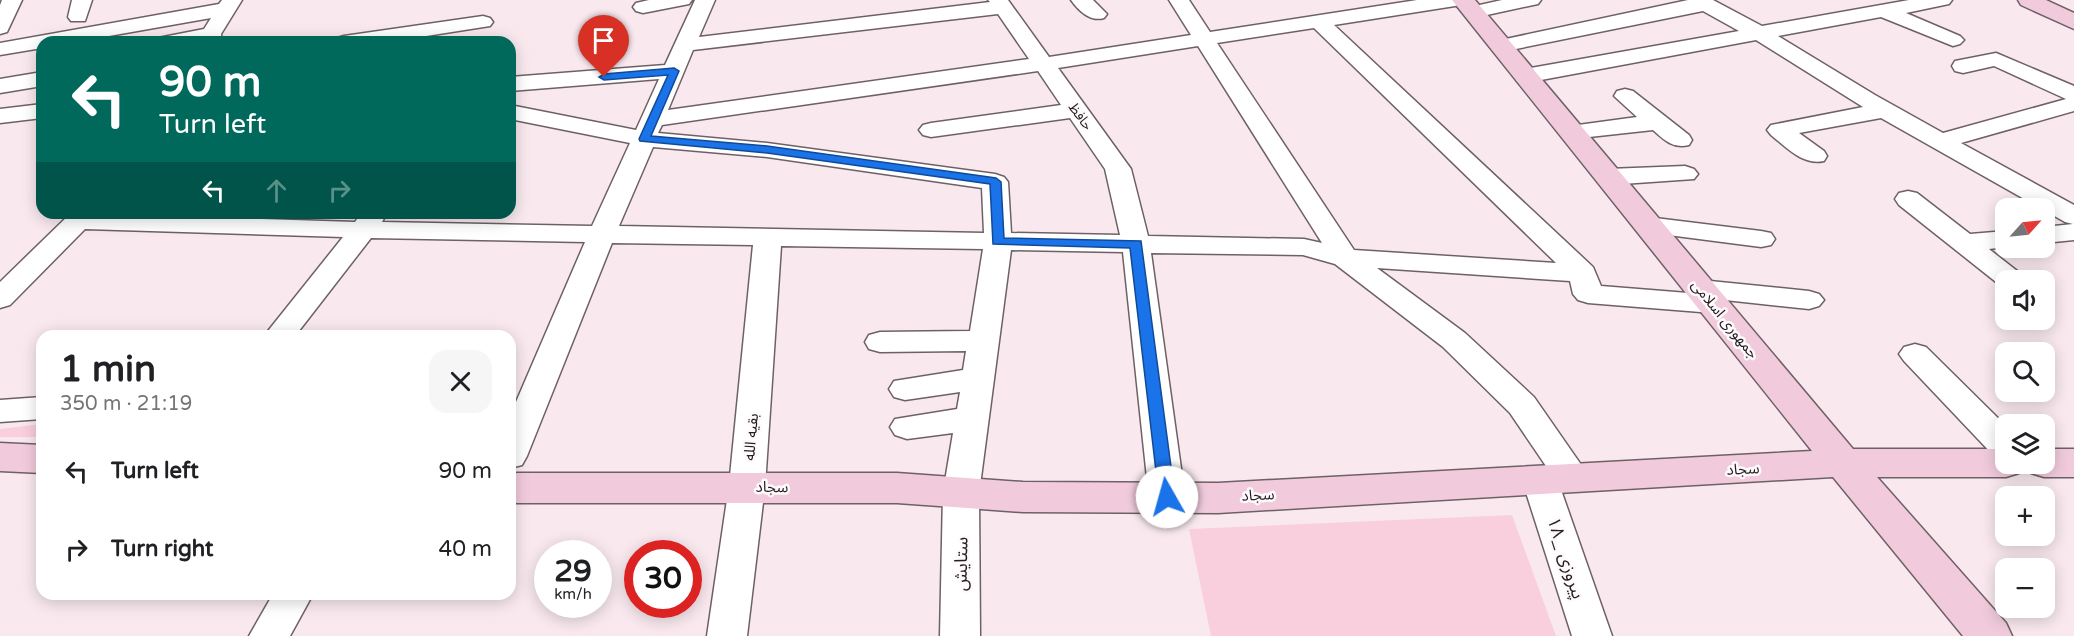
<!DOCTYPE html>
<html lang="en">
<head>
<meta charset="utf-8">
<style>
	body { margin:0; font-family:"Varela Round","Noto Sans Arabic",sans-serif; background:#f6f6f6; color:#202124; height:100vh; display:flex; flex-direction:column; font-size:22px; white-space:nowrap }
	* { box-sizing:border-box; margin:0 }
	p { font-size:20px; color:#757577 }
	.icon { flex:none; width:33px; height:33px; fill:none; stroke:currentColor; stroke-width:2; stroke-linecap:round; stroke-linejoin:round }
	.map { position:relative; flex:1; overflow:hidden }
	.sheet { position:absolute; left:36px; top:330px; width:480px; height:270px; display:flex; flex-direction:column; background:#fff; border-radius:18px; box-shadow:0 3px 15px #0003 }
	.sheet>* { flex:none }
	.guide { position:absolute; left:36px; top:36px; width:480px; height:183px; border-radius:18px; box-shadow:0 3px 15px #0003; background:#00695c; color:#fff; overflow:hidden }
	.needle { width:39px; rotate:63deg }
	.buttons { position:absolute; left:1995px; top:198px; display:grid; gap:12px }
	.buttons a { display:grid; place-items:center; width:60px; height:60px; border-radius:12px; background:#fff; box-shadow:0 3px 15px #0003; font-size:30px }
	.speed { position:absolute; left:534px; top:540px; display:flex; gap:12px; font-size:30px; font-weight:700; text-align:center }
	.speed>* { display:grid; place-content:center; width:78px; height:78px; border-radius:50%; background:#fff; box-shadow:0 3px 15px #0003; line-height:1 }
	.speed small { font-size:15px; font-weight:400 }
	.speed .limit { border:9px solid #d22; background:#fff; color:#111 }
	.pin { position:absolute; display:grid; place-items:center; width:51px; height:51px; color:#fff; margin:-62px -26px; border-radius:50% 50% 50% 0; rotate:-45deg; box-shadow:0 0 6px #0007 }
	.pin .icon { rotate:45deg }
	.me { position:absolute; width:66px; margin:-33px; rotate:353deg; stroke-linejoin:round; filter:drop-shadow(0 0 4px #0008) }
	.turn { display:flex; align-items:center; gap:21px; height:126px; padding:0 24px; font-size:27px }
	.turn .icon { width:78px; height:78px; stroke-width:2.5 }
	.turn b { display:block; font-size:42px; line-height:51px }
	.lanes { display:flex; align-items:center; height:57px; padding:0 24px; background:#0003; justify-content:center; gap:30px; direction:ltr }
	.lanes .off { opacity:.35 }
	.round { display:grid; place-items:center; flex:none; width:63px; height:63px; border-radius:18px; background:#f6f6f6 }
	.overview { display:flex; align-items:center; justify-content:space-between; height:102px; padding:0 24px }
	h1 { font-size:36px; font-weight:800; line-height:45px }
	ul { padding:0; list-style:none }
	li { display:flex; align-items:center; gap:18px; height:78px; padding:0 24px }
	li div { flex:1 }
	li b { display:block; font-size:22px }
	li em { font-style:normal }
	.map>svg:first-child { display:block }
	.green { fill:#f9cedd }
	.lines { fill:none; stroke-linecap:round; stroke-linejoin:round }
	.street-casing { stroke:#6e6165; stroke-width:3 }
	.secondary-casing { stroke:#6e6165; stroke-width:3 }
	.street { fill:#fff; fill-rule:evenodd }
	.secondary { fill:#f1cbdc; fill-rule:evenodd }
	.route { fill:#1a73e8; stroke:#114b97; stroke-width:1.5 }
	.labels { text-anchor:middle; stroke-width:5; stroke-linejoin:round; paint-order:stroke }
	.far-street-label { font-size:14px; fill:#241e20; stroke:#fefafb }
	.street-label { font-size:15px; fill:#241e20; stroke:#fefafb }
	.near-street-label { font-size:18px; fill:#241e20; stroke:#fefafb }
</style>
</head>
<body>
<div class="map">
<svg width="2074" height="636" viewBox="0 0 2074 636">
	<rect width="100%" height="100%" fill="#f9e9ef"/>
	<path class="green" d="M42 424V437H0V429Z
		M1512 515 1556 636H1211L1189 529Z"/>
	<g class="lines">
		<defs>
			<path id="street" d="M2 0H22L7 32 0 34V5Z
				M72 0H92L85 21H71L68 17Z
				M222 0H242L221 34 222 42H154L158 38 204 29 211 18 75 42H42V48L0 55V43L219 4Z
				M649 0H692L689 4 643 13 636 11 633 7 636 3Z
				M695 0H715L699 37 990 2 988 0H1008L1049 57 1191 35 1169 0H1189L1210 32 1417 0H1465L1462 4 1455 6 1334 25 1593 267 1601 286 1688 293 1685 289 1690 283 1700 280 1809 291 1819 294 1824 300 1819 306 1809 309 1725 300 1728 304 1723 310 1713 313 1588 303 1578 300 1573 294 1570 281 1377 268 1465 333 1534 397 1584 469 1590 478 1584 487 1572 491 1560 487 1612 636H1572L1522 480 1528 471 1540 467 1548 469 1510 413 1443 347 1335 264 1303 255 1151 253 1185 497 1180 506 1167 510 1154 506 1149 497 1123 252 1011 250 979 493 980 636H940L943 493 953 433 907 439 895 435 890 427 895 419 957 409 960 392 905 400 894 397 889 389 894 381 963 370 966 351 880 352 869 349 865 342 869 335 880 332 970 331 983 249 781 246 765 486 747 636H707L729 486 753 245 612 243 527 456 522 465 510 468V416L585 242 371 238 295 336H264L343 237 85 229 10 305 0 308V282L71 213 355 222 361 213H387L382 222 592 226 630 143 510 119V105L636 130 659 79 510 91V77L665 65ZM998 14 1029 59 668 110 693 50ZM1314 28 1556 263 1354 250 1217 43ZM1198 46 1322 243 1304 239 1148 236 1131 169 1058 68ZM1038 71 1061 105 931 123 923 125 919 130 923 135 931 137 1070 118 1105 169 1120 235 1011 233 1008 182 1004 177 995 174 767 143 658 133 662 125ZM653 147 767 157 982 188 984 233 619 226Z
				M1071 0H1093L1107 14 1104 18C1090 22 1079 11 1071 0Z
				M1502 0H1541L1538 4 1473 18 1466 16 1463 12 1466 8Z
				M1688 0H1713L1762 26 1909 0H1952L1949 4 1906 13 1960 36 1964 40 1960 44 1953 46 1881 17 1778 36 1875 95 1943 133 2066 99 1994 66 1963 73 1955 71 1952 66 1955 61 1996 53 2074 86V111L1961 143 2074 205V240L2044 243V227L2073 224 2065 222 1881 118 1799 133 1824 151 1827 156 1824 161C1803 166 1786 147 1771 135L1767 130 1771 125 1863 107 1756 40 1525 83 1517 81 1514 76 1517 71 1525 69 1739 31 1703 11 1501 52 1493 51 1490 46 1493 41 1501 40Z
				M483 16 490 18 493 22 490 26 388 42H333L337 38 344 36Z
				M42 72V86L0 93V79Z
				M1625 89 1633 91 1689 135 1692 140 1689 145C1673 149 1664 140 1653 130L1571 139 1563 137 1559 132 1563 127 1637 117 1614 96 1617 91Z
				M42 104V118L0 123V109Z
				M1685 166 1694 169 1698 174 1694 179 1608 185 1599 182 1595 177 1599 172 1608 169Z
				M1908 191 1917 193 1970 234 2006 231V247L1989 249 2021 274 2025 280H2006V287L2001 286 1899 205 1895 199 1899 193Z
				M1647 217 1761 231 1771 233 1775 239 1771 245 1761 247 1637 231 1634 225 1637 219Z
				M1915 344 1926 347 2006 426V459L1994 456 1904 361 1899 354 1904 347Z
				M42 397V419L0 422V400Z
				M273 594H313L290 636H249Z"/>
			<path id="secondary" d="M1452 0H1475L1853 449H2006V464H2025L2019 473 2006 477H1877L2006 623 2012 636H1963L1833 477 1218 513 1023 512 897 503H510V473H897L1023 482 1218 483 1812 451Z
				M2018 0H2046L2074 13V29L2021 5Z
				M0 443 42 445V473L0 471Z
				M2044 449H2074V477H2044L2031 473 2025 464H2044Z"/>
		</defs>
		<use href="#street" class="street-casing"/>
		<use href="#secondary" class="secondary-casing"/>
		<use href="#street" class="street"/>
		<use href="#secondary" class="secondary"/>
	</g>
	<path class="route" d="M674 68 679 71 651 136 767 146 996 178 1001 182 1004 238 1141 241 1175 497 1173 502H1161L1159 497 1130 248 993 244 990 184 767 153 640 141 639 139 668 75 604 80 599 77 604 74Z"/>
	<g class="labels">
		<g class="far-street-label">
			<text transform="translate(1081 116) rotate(54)" y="5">حافظ</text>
		</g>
		<g class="street-label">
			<text transform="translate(1725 319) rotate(51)" y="5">جمهوری اسلامی</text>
			<text transform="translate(751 437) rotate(-85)" y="5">بقیه الله</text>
			<text transform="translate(1743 469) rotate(-3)" y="5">سجاد</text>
			<text transform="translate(772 487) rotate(1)" y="5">سجاد</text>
			<text transform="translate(1258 495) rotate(-3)" y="5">سجاد</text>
		</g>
		<g class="near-street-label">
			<text transform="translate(1566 558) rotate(72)" y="6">پیروزی _۱۸</text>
			<text transform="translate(961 564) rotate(-89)" y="6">ستایش</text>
		</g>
	</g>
</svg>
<div class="buttons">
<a><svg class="needle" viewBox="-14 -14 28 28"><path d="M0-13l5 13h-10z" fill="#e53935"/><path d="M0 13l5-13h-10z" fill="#757577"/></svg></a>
<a><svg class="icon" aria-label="sound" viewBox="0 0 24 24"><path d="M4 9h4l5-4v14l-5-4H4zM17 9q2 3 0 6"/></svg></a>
<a><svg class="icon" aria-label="search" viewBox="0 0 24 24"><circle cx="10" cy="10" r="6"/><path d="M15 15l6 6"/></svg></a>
<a><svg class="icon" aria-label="layers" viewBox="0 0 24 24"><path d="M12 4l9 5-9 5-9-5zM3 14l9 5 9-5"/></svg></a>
<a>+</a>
<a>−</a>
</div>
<div class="speed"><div>29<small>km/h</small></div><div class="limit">30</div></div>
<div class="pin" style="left:604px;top:77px;background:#d93025"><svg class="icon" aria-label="arrive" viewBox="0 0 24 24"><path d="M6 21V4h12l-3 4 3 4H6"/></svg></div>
<svg class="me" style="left:1167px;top:497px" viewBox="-20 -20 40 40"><circle r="19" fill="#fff"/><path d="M0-13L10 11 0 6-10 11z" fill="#1a73e8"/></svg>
<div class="guide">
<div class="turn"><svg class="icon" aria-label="left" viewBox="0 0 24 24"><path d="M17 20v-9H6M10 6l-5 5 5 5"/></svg><div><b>90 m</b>Turn left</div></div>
<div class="lanes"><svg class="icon" aria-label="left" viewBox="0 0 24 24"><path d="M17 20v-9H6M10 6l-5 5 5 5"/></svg><svg class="icon off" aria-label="ahead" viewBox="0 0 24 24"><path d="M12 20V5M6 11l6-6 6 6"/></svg><svg class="icon off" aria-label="right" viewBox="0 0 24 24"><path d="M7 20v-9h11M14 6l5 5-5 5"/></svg></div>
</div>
<section class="sheet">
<div class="overview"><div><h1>1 min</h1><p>350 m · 21:19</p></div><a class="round"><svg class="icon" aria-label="close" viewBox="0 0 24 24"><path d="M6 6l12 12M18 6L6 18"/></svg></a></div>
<ul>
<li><svg class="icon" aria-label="left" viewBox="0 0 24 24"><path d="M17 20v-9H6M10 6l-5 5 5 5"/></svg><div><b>Turn left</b></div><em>90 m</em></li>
<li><svg class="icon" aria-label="right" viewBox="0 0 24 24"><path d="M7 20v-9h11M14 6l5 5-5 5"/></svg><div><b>Turn right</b></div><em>40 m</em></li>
</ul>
</section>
</div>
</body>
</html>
